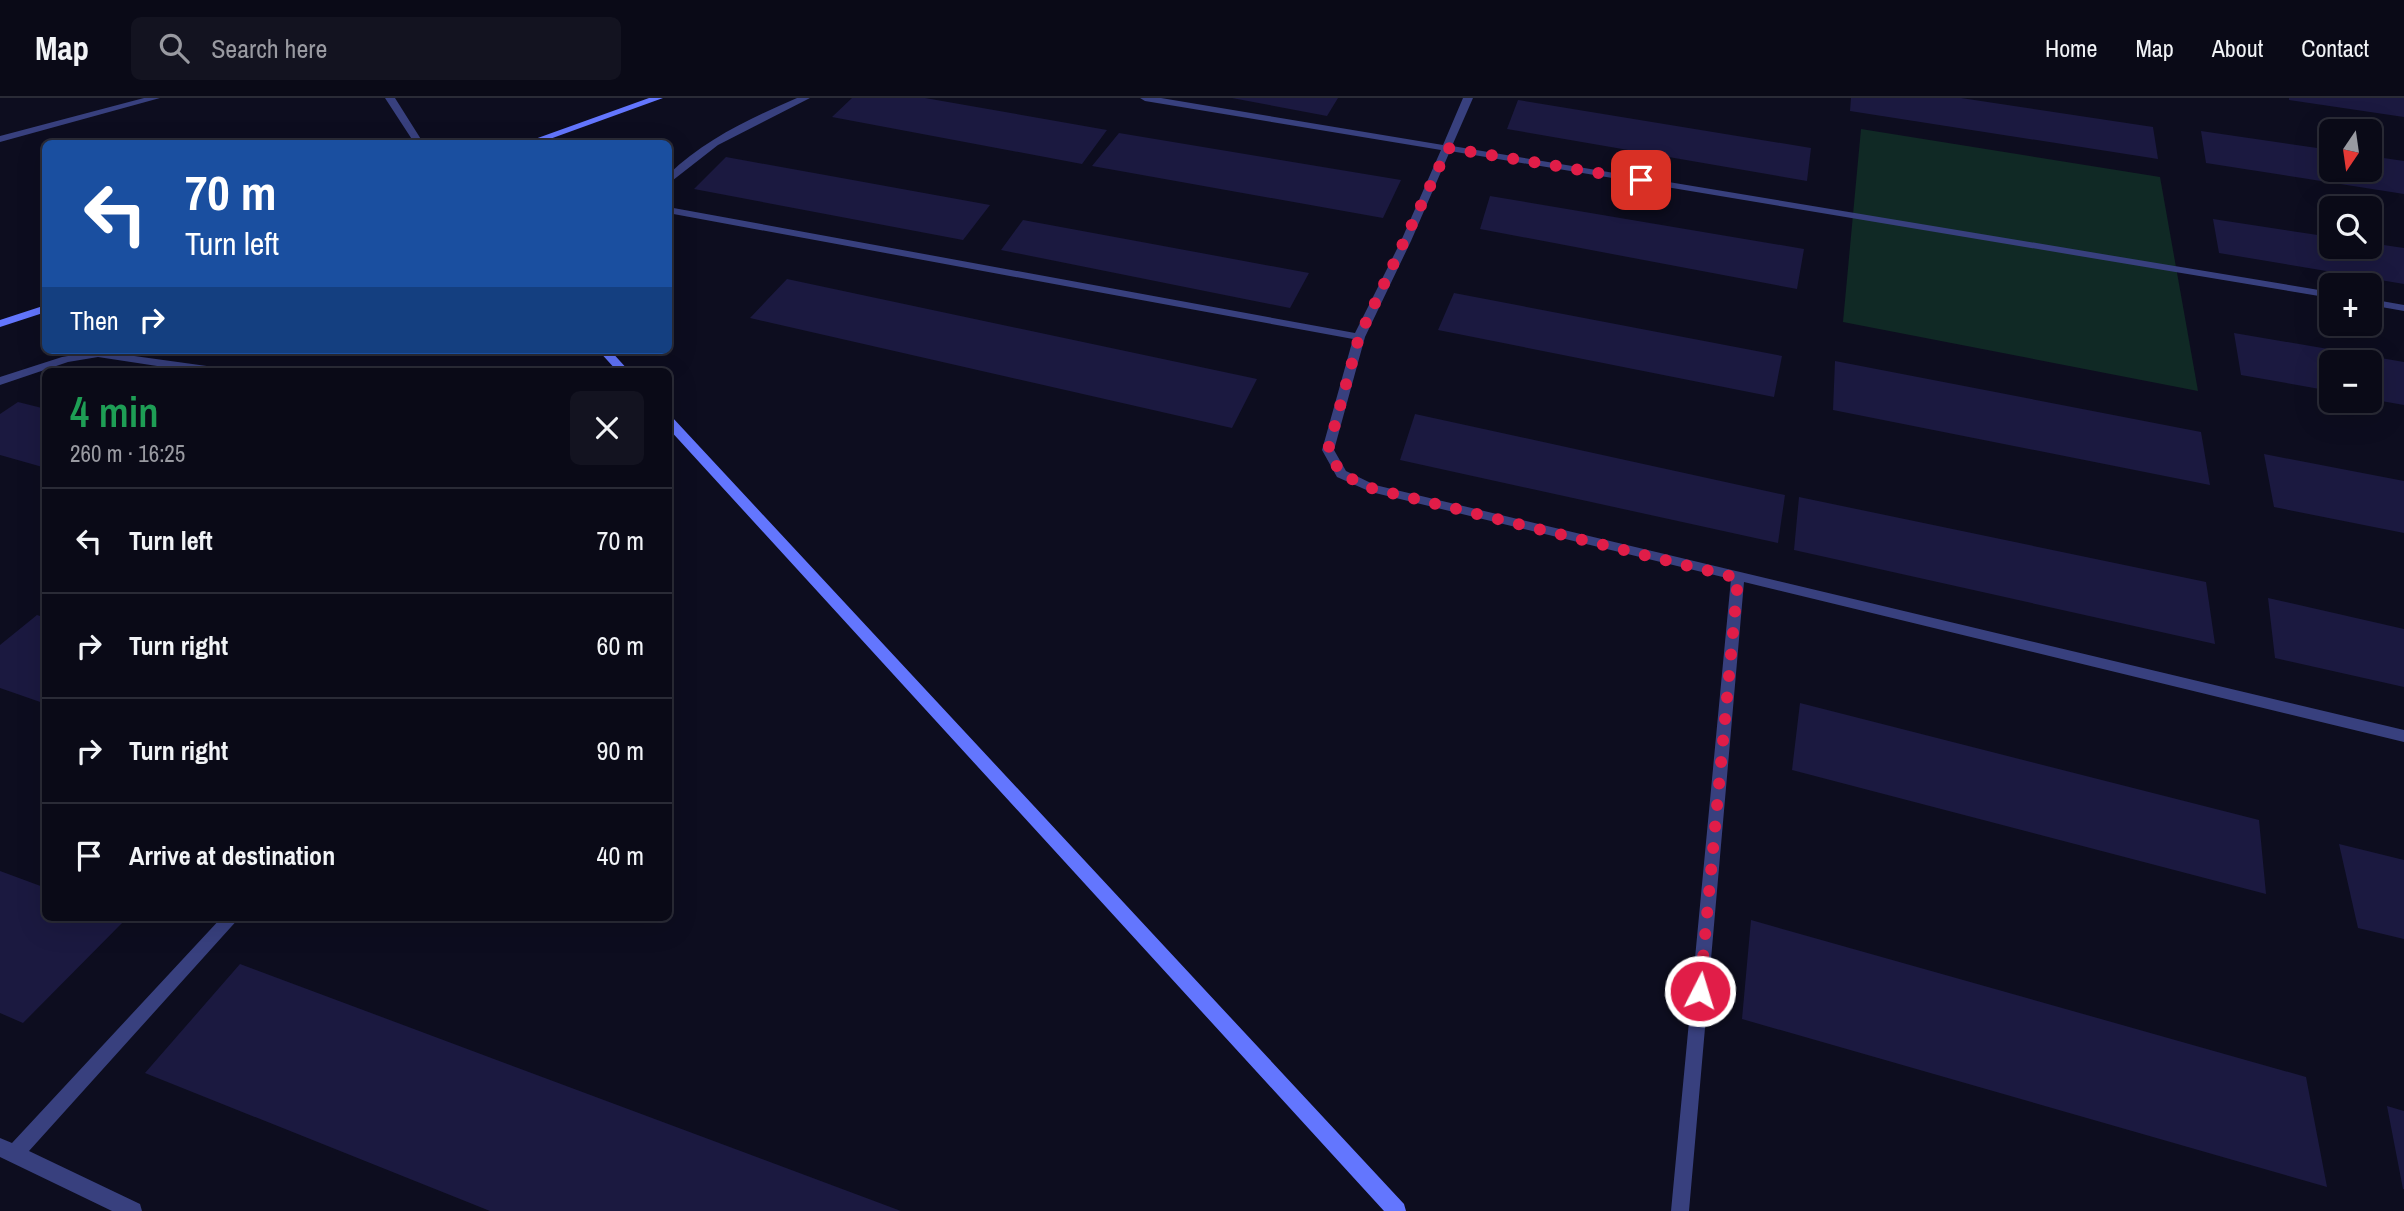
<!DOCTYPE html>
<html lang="en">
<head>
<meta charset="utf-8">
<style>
	body { margin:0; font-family:"Archivo Narrow",sans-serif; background:#131320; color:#f1f3f6; height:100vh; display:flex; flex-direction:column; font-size:26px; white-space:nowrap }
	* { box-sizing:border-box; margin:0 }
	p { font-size:23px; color:#999aa1 }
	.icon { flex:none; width:38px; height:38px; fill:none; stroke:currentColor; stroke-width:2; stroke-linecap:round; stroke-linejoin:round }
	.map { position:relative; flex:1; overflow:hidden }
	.panel { position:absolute; left:42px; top:270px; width:630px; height:553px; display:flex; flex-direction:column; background:#0a0a17; border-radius:10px; box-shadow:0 7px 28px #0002,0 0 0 2px #2a2b36 }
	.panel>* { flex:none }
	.top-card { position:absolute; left:42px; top:42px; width:630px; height:214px; border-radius:10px; box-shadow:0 7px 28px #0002,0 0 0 2px #2a2b36; background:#1a4fa0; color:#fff; overflow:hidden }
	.needle { width:46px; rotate:193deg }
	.tools { position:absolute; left:2319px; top:21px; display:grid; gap:14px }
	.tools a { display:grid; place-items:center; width:63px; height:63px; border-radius:10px; background:#0a0a17; box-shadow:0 7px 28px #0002,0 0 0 2px #2a2b36; font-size:35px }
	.pin { position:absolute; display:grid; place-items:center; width:60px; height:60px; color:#fff; margin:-30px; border-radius:14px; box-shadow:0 4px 10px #0006 }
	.me { position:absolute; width:77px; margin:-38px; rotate:5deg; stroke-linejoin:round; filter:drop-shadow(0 0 5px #0008) }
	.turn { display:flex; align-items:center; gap:24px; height:147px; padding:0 28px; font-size:32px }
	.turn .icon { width:91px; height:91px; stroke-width:2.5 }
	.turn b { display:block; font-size:49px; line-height:60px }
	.then { display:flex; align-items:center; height:66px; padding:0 28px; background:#0003; gap:14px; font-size:26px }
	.round { display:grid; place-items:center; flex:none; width:74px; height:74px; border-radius:10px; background:#131320 }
	.summary { display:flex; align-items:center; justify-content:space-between; height:119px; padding:0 28px }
	h1 { font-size:42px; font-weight:600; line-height:52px; color:#1e9e55 }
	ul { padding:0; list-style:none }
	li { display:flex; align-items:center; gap:21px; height:105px; padding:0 28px; border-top:2px solid #2a2b36 }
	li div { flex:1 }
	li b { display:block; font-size:26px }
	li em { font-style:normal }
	header { display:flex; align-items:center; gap:42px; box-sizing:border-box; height:98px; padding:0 35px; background:#0a0a17; border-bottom:2px solid #2a2b36 }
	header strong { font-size:33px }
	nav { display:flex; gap:38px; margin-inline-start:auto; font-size:24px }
	.search { width:490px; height:63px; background:#131320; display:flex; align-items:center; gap:18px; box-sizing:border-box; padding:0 24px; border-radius:10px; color:#999aa1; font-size:26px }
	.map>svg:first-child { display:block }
	.green { fill:#102925 }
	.building { fill:#1b1940 }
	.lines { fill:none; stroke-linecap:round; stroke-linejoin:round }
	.lane { fill:#38407e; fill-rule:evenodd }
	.street { fill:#38407e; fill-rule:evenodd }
	.secondary { fill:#6376fe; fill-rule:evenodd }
	.route { stroke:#e11d48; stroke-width:12; stroke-dasharray:0 21.6 }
</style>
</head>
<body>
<header>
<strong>Map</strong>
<div class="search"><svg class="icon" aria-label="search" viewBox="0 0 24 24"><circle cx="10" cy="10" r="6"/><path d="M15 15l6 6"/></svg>Search here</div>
<nav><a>Home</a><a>Map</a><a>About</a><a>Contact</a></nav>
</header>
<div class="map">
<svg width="2404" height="1113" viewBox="0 0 2404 1113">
	<rect width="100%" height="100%" fill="#0d0d1f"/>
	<path class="green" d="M1861 31 2160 79 2198 293 1843 224Z"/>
	<path class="building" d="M852 0H925L1107 32 1082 66 832 19Z
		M1232 0H1338L1327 18Z
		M1851 0H1961L2153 29 2158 61 1850 13Z
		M2289 0H2404V19L2289 2Z
		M1518 2 1811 50 1807 83 1507 31Z
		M2201 33 2331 52V72H2370V58L2404 63V96L2206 65Z
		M1119 35 1401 82 1383 120 1092 68Z
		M726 59 990 107 963 142 694 91Z
		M1490 98 1804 151 1797 191 1480 131Z
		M2213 121 2331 139V149H2370V145L2404 150V186L2219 155Z
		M1023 122 1309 175 1290 210 1001 152Z
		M787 181 1257 281 1232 330 750 220Z
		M1454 195 1782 258 1774 299 1438 232Z
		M2234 235 2404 264V307L2370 301V264H2331V293L2241 277Z
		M1835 263 2201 334 2210 387 1833 312Z
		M18 304 46 311V370L0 357V316Z
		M1415 316 1785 397 1778 445 1400 362Z
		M2264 356 2404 383V435L2274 409Z
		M1799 399 2206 484 2215 546 1794 452Z
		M2268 500 2404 531V589L2275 560Z
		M37 517 46 520V606L0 590V547Z
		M1800 605 2259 722 2266 796 1792 672Z
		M2339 746 2404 762V841L2358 830Z
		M0 773 46 790V819L126 821 23 925 0 915Z
		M1751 822 2306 979 2327 1089 1742 921Z
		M240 866 901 1113H490L145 975Z
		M2387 1008 2404 1013V1091H2403Z"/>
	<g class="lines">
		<path class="lane" d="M144 0H160L0 44V38Z
			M385 0H395L424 46H415Z"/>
		<path class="street" d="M797 0H810L718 47 668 86V77C705 41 751 20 797 0Z
			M1140 0H1161L1443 47 1463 0H1473L1452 48 2331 194V200L1450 53 1411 143 1365 239 1334 352 1346 373 1375 387 2404 632V644L1744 484 1689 1113H1671L1731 481 1371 394 1337 379 1322 352 1353 241 668 115V109L1355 235 1401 143 1441 52 1145 3Z
			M2370 201 2404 207V213L2370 207Z
			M98 253 214 269 220 273H190L98 259 68 264 0 287V279L62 259Z
			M222 819H240L29 1053 140 1106 142 1113H112L0 1059V1040L12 1045Z"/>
		<path class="secondary" d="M649 0H663L536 46H521Z
			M46 207V214L0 229V222Z
			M598 252H610L629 273H617Z
			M668 318 672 319 1404 1106 1406 1113H1384L668 330Z"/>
	</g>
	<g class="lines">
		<path class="route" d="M1641 82 1448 50 1359 239 1328 352 1341 376 1371 390 1738 480 1700 893"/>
	</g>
</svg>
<div class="tools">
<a><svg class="needle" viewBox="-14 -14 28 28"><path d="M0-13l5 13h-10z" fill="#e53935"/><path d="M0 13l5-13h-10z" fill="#999aa1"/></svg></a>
<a><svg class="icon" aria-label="search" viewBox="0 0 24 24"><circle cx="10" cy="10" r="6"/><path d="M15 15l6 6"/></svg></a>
<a>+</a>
<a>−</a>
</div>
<div class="pin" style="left:1641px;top:82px;background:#d93025"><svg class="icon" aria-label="arrive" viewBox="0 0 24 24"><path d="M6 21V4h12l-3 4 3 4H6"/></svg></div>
<svg class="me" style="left:1700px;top:893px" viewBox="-20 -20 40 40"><circle r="17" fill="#e11d48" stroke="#fff" stroke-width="3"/><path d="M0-11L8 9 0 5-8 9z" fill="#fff"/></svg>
<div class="top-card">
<div class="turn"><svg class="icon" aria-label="left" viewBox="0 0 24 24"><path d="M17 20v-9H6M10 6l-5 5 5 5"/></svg><div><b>70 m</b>Turn left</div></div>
<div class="then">Then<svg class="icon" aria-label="right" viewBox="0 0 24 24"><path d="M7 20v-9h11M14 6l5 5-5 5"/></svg></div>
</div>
<section class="panel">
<div class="summary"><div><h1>4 min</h1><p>260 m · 16:25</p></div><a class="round"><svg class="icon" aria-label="close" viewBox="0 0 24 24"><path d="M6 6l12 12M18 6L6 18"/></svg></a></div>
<ul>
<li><svg class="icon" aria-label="left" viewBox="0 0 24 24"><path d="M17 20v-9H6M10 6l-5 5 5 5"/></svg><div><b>Turn left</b></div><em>70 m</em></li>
<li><svg class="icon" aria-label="right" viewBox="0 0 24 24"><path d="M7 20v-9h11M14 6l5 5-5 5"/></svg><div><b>Turn right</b></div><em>60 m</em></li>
<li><svg class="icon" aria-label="right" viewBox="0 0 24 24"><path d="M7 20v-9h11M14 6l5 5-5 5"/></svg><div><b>Turn right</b></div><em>90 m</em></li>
<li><svg class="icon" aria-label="arrive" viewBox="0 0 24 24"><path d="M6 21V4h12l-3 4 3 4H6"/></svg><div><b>Arrive at destination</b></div><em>40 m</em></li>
</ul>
</section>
</div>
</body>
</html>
